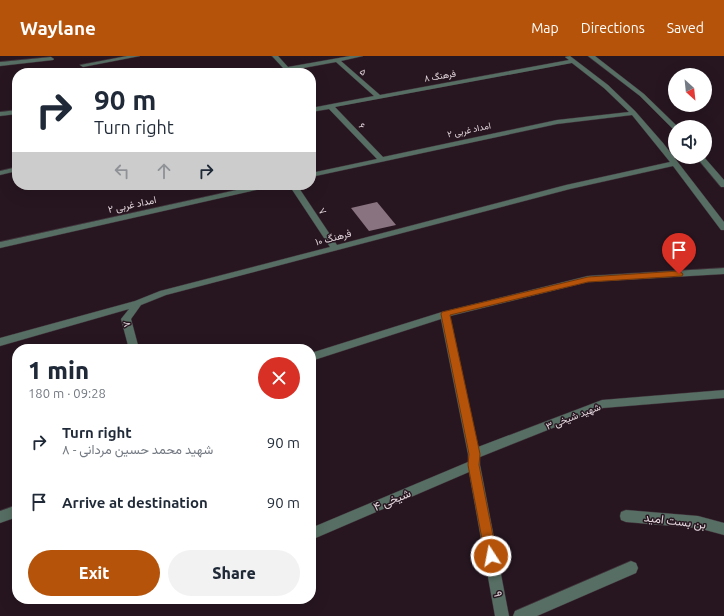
<!DOCTYPE html>
<html lang="en">
<head>
<meta charset="utf-8">
<style>
	body { margin:0; font-family:Ubuntu,Vazirmatn,sans-serif; background:#f2f2f3; color:#1f2937; height:100vh; display:flex; flex-direction:column; font-size:15px; white-space:nowrap }
	* { box-sizing:border-box; margin:0 }
	p { font-size:13px; color:#747a83 }
	.icon { flex:none; width:22px; height:22px; fill:none; stroke:currentColor; stroke-width:2; stroke-linecap:round; stroke-linejoin:round }
	.map { position:relative; flex:1; overflow:hidden }
	.drawer { position:absolute; left:12px; top:288px; width:304px; height:260px; display:flex; flex-direction:column; background:#fff; border-radius:16px; box-shadow:0 4px 16px #0002 }
	.drawer>* { flex:none }
	.guide { position:absolute; left:12px; top:12px; width:304px; height:122px; border-radius:16px; box-shadow:0 4px 16px #0002; background:#fff; color:#1f2937; overflow:hidden }
	.needle { width:26px; rotate:153deg }
	.controls { position:absolute; left:668px; top:12px; display:grid; gap:8px }
	.controls a { display:grid; place-items:center; width:44px; height:44px; border-radius:50%; background:#fff; box-shadow:0 4px 16px #0002; font-size:20px }
	.pin { position:absolute; display:grid; place-items:center; width:34px; height:34px; color:#fff; margin:-41px -17px; border-radius:50% 50% 50% 0; rotate:-45deg; box-shadow:0 0 4px #0007 }
	.pin .icon { rotate:45deg }
	.me { position:absolute; width:44px; margin:-22px; rotate:349deg; stroke-linejoin:round; filter:drop-shadow(0 0 3px #0008) }
	.turn { display:flex; align-items:center; gap:14px; height:84px; padding:0 16px; font-size:18px }
	.turn .icon { width:52px; height:52px; stroke-width:2.5 }
	.turn b { display:block; font-size:28px; line-height:34px }
	.lanes { display:flex; align-items:center; height:38px; padding:0 16px; background:#0003; justify-content:center; gap:20px; direction:ltr }
	.lanes .off { opacity:.35 }
	.round { display:grid; place-items:center; flex:none; width:42px; height:42px; border-radius:21px; background:#f2f2f3 }
	.summary { display:flex; align-items:center; justify-content:space-between; height:68px; padding:0 16px }
	h1 { font-size:24px; font-weight:800; line-height:30px }
	.cta { display:flex; gap:8px; margin-top:auto; padding:8px 16px }
	.cta a { flex:1; height:46px; border-radius:24px; background:#b45309; color:#fff; font-size:16px; font-weight:800; line-height:46px; text-align:center }
	.cta a+a { background:#f2f2f3; color:#1f2937 }
	ul { padding:0; list-style:none }
	li { display:flex; align-items:center; gap:12px; height:60px; padding:0 16px }
	li div { flex:1 }
	li b { display:block; font-size:15px }
	li em { font-style:normal }
	header { display:flex; align-items:center; gap:24px; box-sizing:border-box; height:56px; padding:0 20px; background:#b45309; color:#fff }
	header strong { font-size:19px }
	nav { display:flex; gap:22px; margin-inline-start:auto; font-size:14px }
	.map>svg:first-child { display:block }
	.building { fill:#8a7380 }
	.lines { fill:none; stroke-linecap:round; stroke-linejoin:round }
	.minor-casing { stroke:#41313a; stroke-width:1 }
	.minor { fill:#566e63; fill-rule:evenodd }
	.route { fill:#b45309; stroke:#753606 }
	.labels { text-anchor:middle; stroke-width:3; stroke-linejoin:round; paint-order:stroke }
	.far-street-label { font-size:9px; fill:#e3d6dc; stroke:#271620 }
	.street-label { font-size:10px; fill:#e3d6dc; stroke:#271620 }
	.near-street-label { font-size:12px; fill:#e3d6dc; stroke:#271620 }
</style>
</head>
<body>
<header>
<strong>Waylane</strong>
<nav><a>Map</a><a>Directions</a><a>Saved</a></nav>
</header>
<div class="map">
<svg width="724" height="560" viewBox="0 0 724 560">
	<rect width="100%" height="100%" fill="#271620"/>
	<path class="building" d="M377 146 396 169 369 175 351 152Z"/>
	<g class="lines">
		<defs>
			<path id="minor" d="M127 0H140L83 11 80 9Z
				M272 0H278L288 11 350 0H363L341 5 380 39 569 4 565 1 570 0 608 29 635 55 663 87 724 166V174H721L673 110 570 133 166 239 141 249 131 263 139 293H129L121 263 129 253 0 290V282L135 245 160 235 330 191 289 129H297L337 189 566 129 670 106 632 59 557 68 311 121V117L377 103 329 53 311 56V52L374 40 336 6 287 15 258 17 283 12ZM572 7 604 32 629 56 557 64 383 101 335 51Z
				M588 0H595L644 38 678 71H675V74L673 73 640 40Z
				M51 1 54 3 53 4 0 10V6Z
				M17 54V58L0 60V56Z
				M696 101H704L724 124V131H721Z
				M17 111V115L0 119V115Z
				M259 129H273L269 131 0 192V186Z
				M724 212V218L588 226 450 260 478 391 602 344 724 334V342L603 352 480 401V409L509 560H495L469 416 311 484V472L468 406V398L441 263 311 305V297L442 256 588 220Z
				M17 449V461L0 467V455Z
				M626 454 698 460 724 467V479L698 472 626 466 621 464 620 460 621 456Z
				M631 505 636 507 638 512 636 517 537 560H513L515 555Z"/>
		</defs>
		<use href="#minor" class="minor-casing"/>
		<use href="#minor" class="minor"/>
	</g>
	<path class="route" d="M679 215 683 218 682 220 588 226 450 259 480 398 479 409 497 500 495 504 491 505 486 504 468 409 469 398 441 258 442 256 588 221Z"/>
	<g class="labels">
		<g class="far-street-label">
			<text transform="translate(363 16) rotate(42)" y="3">۵</text>
			<text transform="translate(440 20) rotate(-10)" y="3">فرهنگ ۸</text>
			<text transform="translate(362 70) rotate(46)" y="3">۶</text>
			<text transform="translate(469 74) rotate(-12)" y="3">امداد غربی ۲</text>
		</g>
		<g class="street-label">
			<text transform="translate(132 148) rotate(-12)" y="4">امداد غربی ۲</text>
			<text transform="translate(323 155) rotate(56)" y="4">۷</text>
			<text transform="translate(333 181) rotate(-15)" y="4">فرهنگ ۱۰</text>
			<text transform="translate(128 268) rotate(81)" y="4">۸</text>
			<text transform="translate(573 360) rotate(-21)" y="4">شهید شیخی ۳</text>
		</g>
		<g class="near-street-label">
			<text transform="translate(392 444) rotate(-23)" y="4">شیخی ۴</text>
			<text transform="translate(675 465) rotate(7)" y="4">بن بست امید</text>
			<text transform="translate(498 538) rotate(79)" y="4">۹</text>
		</g>
	</g>
</svg>
<div class="controls">
<a><svg class="needle" viewBox="-14 -14 28 28"><path d="M0-13l5 13h-10z" fill="#e53935"/><path d="M0 13l5-13h-10z" fill="#747a83"/></svg></a>
<a><svg class="icon" aria-label="sound" viewBox="0 0 24 24"><path d="M4 9h4l5-4v14l-5-4H4zM17 9q2 3 0 6"/></svg></a>
</div>
<div class="pin" style="left:679px;top:218px;background:#d93025"><svg class="icon" aria-label="arrive" viewBox="0 0 24 24"><path d="M6 21V4h12l-3 4 3 4H6"/></svg></div>
<svg class="me" style="left:491px;top:500px" viewBox="-20 -20 40 40"><circle r="17" fill="#b45309" stroke="#fff" stroke-width="3"/><path d="M0-11L8 9 0 5-8 9z" fill="#fff"/></svg>
<div class="guide">
<div class="turn"><svg class="icon" aria-label="right" viewBox="0 0 24 24"><path d="M7 20v-9h11M14 6l5 5-5 5"/></svg><div><b>90 m</b>Turn right</div></div>
<div class="lanes"><svg class="icon off" aria-label="left" viewBox="0 0 24 24"><path d="M17 20v-9H6M10 6l-5 5 5 5"/></svg><svg class="icon off" aria-label="ahead" viewBox="0 0 24 24"><path d="M12 20V5M6 11l6-6 6 6"/></svg><svg class="icon" aria-label="right" viewBox="0 0 24 24"><path d="M7 20v-9h11M14 6l5 5-5 5"/></svg></div>
</div>
<section class="drawer">
<div class="summary"><div><h1>1 min</h1><p>180 m · 09:28</p></div><a class="round" style="background:#d93025;color:#fff"><svg class="icon" aria-label="close" viewBox="0 0 24 24"><path d="M6 6l12 12M18 6L6 18"/></svg></a></div>
<ul>
<li><svg class="icon" aria-label="right" viewBox="0 0 24 24"><path d="M7 20v-9h11M14 6l5 5-5 5"/></svg><div><b>Turn right</b><p>شهید محمد حسین مردانی - ۸</p></div><em>90 m</em></li>
<li><svg class="icon" aria-label="arrive" viewBox="0 0 24 24"><path d="M6 21V4h12l-3 4 3 4H6"/></svg><div><b>Arrive at destination</b></div><em>90 m</em></li>
</ul>
<div class="cta"><a>Exit</a><a>Share</a></div>
</section>
</div>
</body>
</html>
